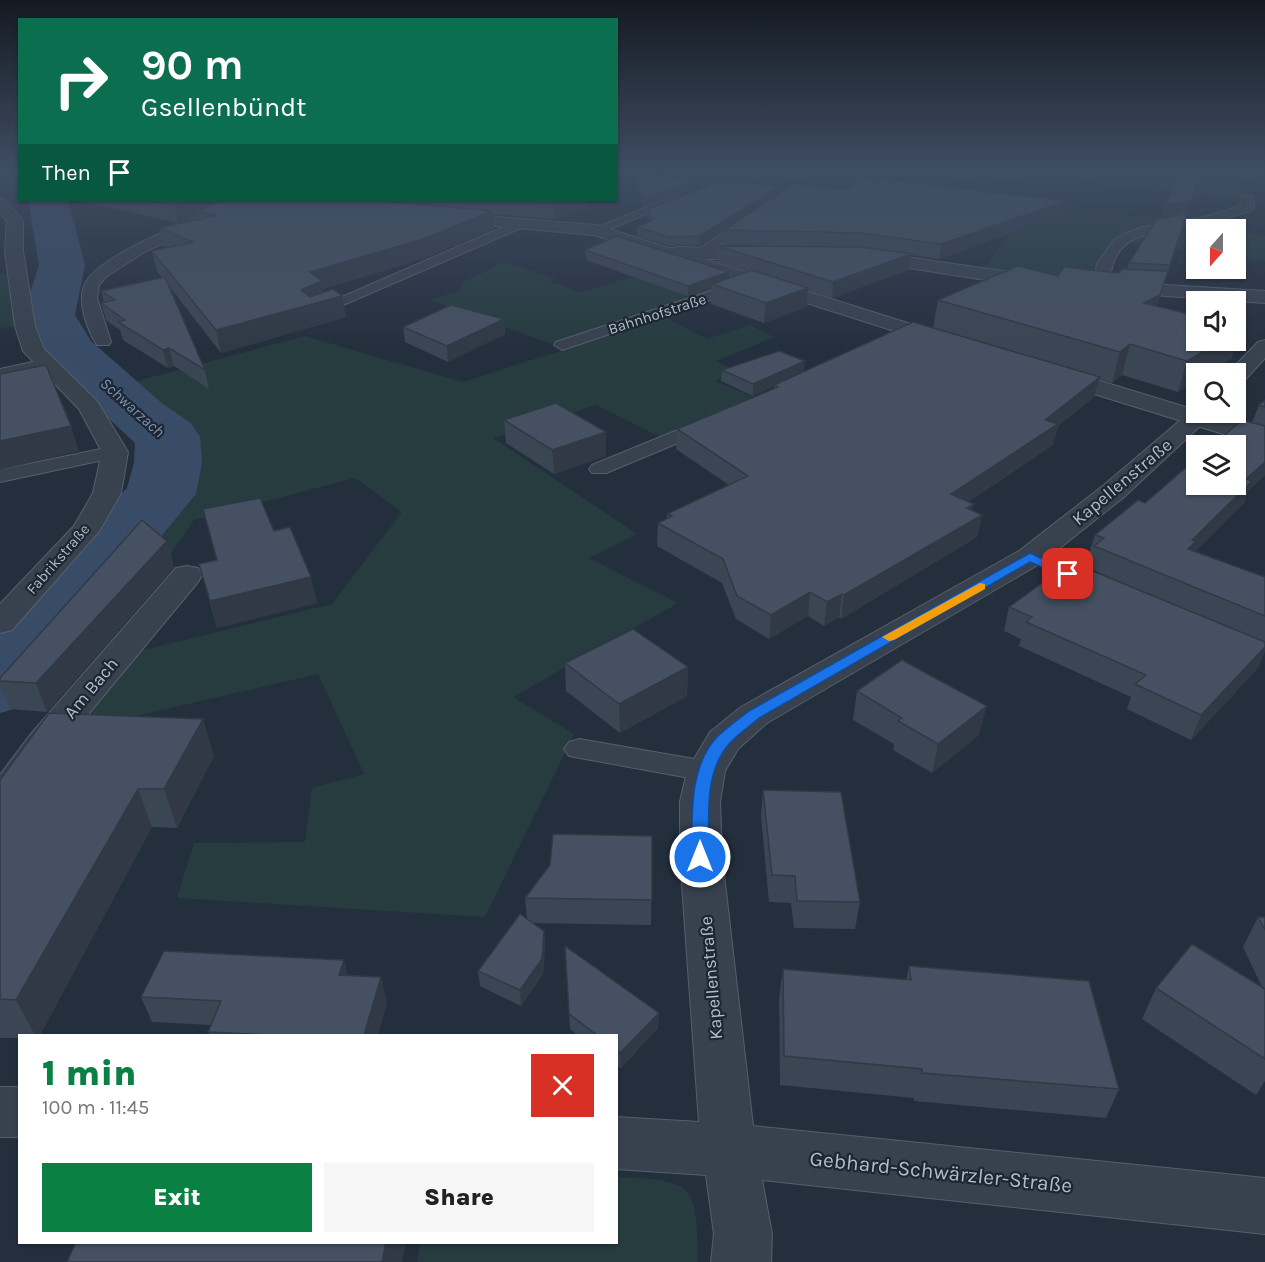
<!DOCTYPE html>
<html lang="en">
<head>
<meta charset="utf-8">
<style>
	body { margin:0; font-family:Karla,sans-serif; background:#f6f6f6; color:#222; height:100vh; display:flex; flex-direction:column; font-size:22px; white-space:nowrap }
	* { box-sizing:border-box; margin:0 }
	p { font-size:20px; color:#767676 }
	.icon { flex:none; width:33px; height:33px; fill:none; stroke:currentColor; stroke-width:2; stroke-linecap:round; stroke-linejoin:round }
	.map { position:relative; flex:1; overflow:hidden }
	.sheet { position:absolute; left:18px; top:1034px; width:600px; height:210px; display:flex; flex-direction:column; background:#fff; border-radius:0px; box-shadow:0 2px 4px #0004 }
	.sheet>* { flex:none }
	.banner { position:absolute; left:18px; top:18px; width:600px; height:183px; border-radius:0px; box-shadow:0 2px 4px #0004; background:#0b6e4f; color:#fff; overflow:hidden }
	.needle { width:39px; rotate:201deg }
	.controls { position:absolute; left:1186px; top:219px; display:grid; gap:12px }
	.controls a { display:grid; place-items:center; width:60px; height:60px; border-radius:0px; background:#fff; box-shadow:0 2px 4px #0004; font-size:30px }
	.pin { position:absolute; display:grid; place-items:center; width:51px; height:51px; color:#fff; margin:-26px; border-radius:12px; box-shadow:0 3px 9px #0006 }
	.me { position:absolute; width:66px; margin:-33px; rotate:0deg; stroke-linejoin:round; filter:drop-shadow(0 0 4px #0008) }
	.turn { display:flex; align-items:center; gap:21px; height:126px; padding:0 24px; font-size:27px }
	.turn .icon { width:78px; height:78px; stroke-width:2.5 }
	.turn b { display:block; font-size:42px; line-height:51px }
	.then { display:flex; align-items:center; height:57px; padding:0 24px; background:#0003; gap:12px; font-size:22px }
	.round { display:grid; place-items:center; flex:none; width:63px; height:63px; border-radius:0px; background:#f6f6f6 }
	.overview { display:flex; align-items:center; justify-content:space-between; height:102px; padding:0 24px }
	h1 { font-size:36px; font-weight:800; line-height:45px; color:#0b8043 }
	.button { display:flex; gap:12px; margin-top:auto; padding:12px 24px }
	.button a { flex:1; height:69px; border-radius:0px; background:#0b8043; color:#fff; font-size:24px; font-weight:800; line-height:69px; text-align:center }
	.button a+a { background:#f6f6f6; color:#222 }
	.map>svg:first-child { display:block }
	.green { fill:#263c3f }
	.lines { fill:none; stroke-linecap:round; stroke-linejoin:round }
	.river { fill:#394c67; fill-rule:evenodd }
	.service-casing { stroke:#565f6c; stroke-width:2 }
	.minor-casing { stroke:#565f6c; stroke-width:2 }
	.tertiary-casing { stroke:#565f6c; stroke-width:2 }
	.service { fill:#38414e; fill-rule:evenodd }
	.minor { fill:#38414e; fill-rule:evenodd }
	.tertiary { fill:#38414e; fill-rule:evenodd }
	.wall { fill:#3b4654 }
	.shaded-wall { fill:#303945 }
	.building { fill:#455162; stroke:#303945; stroke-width:1.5 }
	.route { fill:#1a73e8; stroke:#114b97; stroke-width:1.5 }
	.slow { fill:#f59e0b }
	.labels { text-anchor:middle; stroke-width:4.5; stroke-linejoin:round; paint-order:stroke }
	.far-street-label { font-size:15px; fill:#b4bcc9; stroke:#1d2633 }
	.far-water-label { font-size:16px; font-style:italic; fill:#7c92b1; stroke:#1d2633 }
	.street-label { font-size:18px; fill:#b4bcc9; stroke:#1d2633 }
	.near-street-label { font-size:21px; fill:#b4bcc9; stroke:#1d2633 }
</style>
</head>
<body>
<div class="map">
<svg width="1265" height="1262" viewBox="0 0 1265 1262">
	<rect width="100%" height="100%" fill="#242f3e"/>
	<path class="green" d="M617 170H1265V184L1239 183 1256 201 1058 179 982 184 859 173 798 183 736 175 720 180 648 170 617 182Z
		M1032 202 1230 229 1197 230V252L1117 241 1091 281 983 271Z
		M1236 230 1265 236V261L1236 257Z
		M505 262 555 279 551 282 581 293 638 275 726 287 655 312 707 339 750 325 774 337 716 361 738 372 715 381 756 398 662 438 596 405 493 438 637 534 589 558 678 603 513 697 574 734 485 917 177 898 194 843 305 842 312 788 364 774 318 674 65 732 135 652 332 604 402 512 355 478 194 520 144 592 107 586 181 506 190 491 194 435 137 381 305 336 463 382 566 349 431 300 459 291 463 282Z
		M7 274 16 326 0 329V275Z
		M617 1177C695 1180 697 1184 698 1262H417L421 1242H616Z"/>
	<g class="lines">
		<path class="river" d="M28 200H68L85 265 75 315 91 341 163 404 191 423 200 437 202 463 196 494 140 562 32 704 0 713V627L86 530 127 488 134 463 135 443 49 363 23 315 39 265Z"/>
		<defs>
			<path id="service" d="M1243 195 1253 197 1254 207C1249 213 1241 214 1233 216 1206 224 1140 227 1122 248 1109 263 1113 276 1105 290H1095L1093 287 1097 264 1114 240 1126 233 1143 227 1208 216 1240 206Z
				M675 196 685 198 600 233 596 234 590 230Z
				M246 200H261L146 251 107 276 99 285 97 298 111 342 109 345H97C88 331 76 301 85 284 101 251 210 213 246 200Z
				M752 214 758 218 756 221 704 256 699 257 692 253Z
				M522 219 526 220V226L320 315 315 317 307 312Z
				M744 280 749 281 751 284 749 287 568 348 562 350 554 345 556 342Z
				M46 359 54 364 52 368 0 379V369Z
				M707 418 716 424 714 428 606 473H592L589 469 592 465Z
				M115 446 122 448 125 452 122 456 0 482V470Z
				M579 739 706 761 717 764 721 771 717 778 706 781 569 756 564 749 569 742Z"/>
			<path id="minor" d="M0 198 5 200 23 221V251L35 326 44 349 97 401 128 452 121 493 100 530 12 630 0 633V604L74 526 93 493 102 452 79 409 23 351 15 326 5 251 7 221 0 213Z
				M679 247 762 249 771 254 762 259H668L659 254 662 250Z
				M865 251 1036 276 1045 282 1036 288 859 260 856 256Z
				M1117 282 1265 291V303L1110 292 1108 288Z
				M1265 340V358L1244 381 1236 383V374H1227L1258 342Z
				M1197 406V412H1215L1124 497 1041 563 767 723 738 749 725 771 720 802 722 857 753 1126 1265 1178V1234L762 1180 772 1234 771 1262H711L714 1234 706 1175 616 1169V1117L699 1122 680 857V802L687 771 710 732 741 707 1019 551 1104 485Z
				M187 566 198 568 202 575 198 582 56 753 14 814 0 818V775L30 735 176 568Z
				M0 1087H20V1137H0Z"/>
			<path id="tertiary" d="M447 213 596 225 949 336 952 340 949 344H935L594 235 441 221 439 218 441 215Z
				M1054 367 1265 431V447L1046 379 1043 374 1046 369Z"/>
		</defs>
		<use href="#service" class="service-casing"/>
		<use href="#minor" class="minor-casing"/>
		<use href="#tertiary" class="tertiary-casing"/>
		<use href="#service" class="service"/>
		<use href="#minor" class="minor"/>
		<use href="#tertiary" class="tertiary"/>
	</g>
	<path class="wall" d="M0 170H20V186L0 181Z
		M634 171 695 180 694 188 644 207 634 179Z
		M1198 179 1157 306 1232 358 1207 374H1197L1178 392 1122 375 1112 383 1099 379 1094 397 1058 426 1053 445 968 502 974 504 972 511 982 515 977 537 841 619 839 617 824 626 808 616 769 639 736 619 722 583 657 546 658 523 667 519V514L729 485 676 449 677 429 774 389V386L753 396 721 381 722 370 804 372 933 328 938 300 1058 276 1119 273 1127 269 1129 263 1160 219 1164 205Z
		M778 187 777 195 700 245 670 246 637 236V227L650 222 648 217V209Z
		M845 190 1065 201 1061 215 939 259 911 255 909 270 832 298 808 291 807 307 764 323 711 304 712 287 688 296 586 260 585 250 729 278 747 271 717 262 718 246H764L724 245V230Z
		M77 200H587V209L554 219 493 214 494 229 425 258 323 289 324 292 342 296 346 317 221 353 169 286 205 370 209 389 174 366 168 368 123 340 120 330 106 320 101 303 104 302 101 291 162 278 157 271 152 251 168 248 164 247 160 228 199 219 198 216 178 223Z
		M504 319 505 334 448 362 405 342 403 327Z
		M1265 400V475L1248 491 1244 503 1195 551 1265 577V647L1258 668 1191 740 1127 709 1131 697 1019 646 1021 639 1004 631 1009 607 1158 598 1088 568 1090 558 1088 557 1095 535 1145 503 1252 423 1259 405Z
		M504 420 606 432V456L554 474 506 443Z
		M274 531 317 603 217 628 199 564 217 560Z
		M167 541 174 567 47 712 10 709 0 687V678Z
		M565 663 688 667 687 696 620 733 566 691Z
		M857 691 979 735 932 773 893 750 894 744 853 720Z
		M214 756 177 828 152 827 40 1035H20V1038H0V780Z
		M763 790 860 902 855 929 794 928 791 903 769 902 761 816Z
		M652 836 651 925 533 923 544 931 545 946 543 974 521 1006 480 986 478 971 527 919 525 898Z
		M1258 917H1265V1081L1256 1095 1142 1019 1156 988 1262 987 1243 947Z
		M565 946 659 1013 658 1028 621 1068 616 1065V1035H577L570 1029Z
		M909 966 1119 1089 1106 1118 914 1101V1098L780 1085 779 998 783 969 906 980Z
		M347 975 387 1002 378 1035H210L208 1032 211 1025 152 1022 141 997Z"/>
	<path class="shaded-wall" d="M1198 179 1193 195 1165 282 1170 265 1159 222 1164 205Z
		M695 180 694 188 644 207V199Z
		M778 187 777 195 700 245V236Z
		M190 200H241L197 211 198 216 178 223 174 205Z
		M559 200H587V209L554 219 553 201Z
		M1065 201 1061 215 939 259 941 244Z
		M492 211 494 229 425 258 323 289 325 301 342 296 346 317 221 353 216 330 301 290 310 272Z
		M911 254 909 270 832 298 833 282Z
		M1168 271 1160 298 1152 323 1144 303Z
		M729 272V282L712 284V287L688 296V286Z
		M808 288 807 307 764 323 766 303Z
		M504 319 505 334 448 362 447 346Z
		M1242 328 1232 358 1207 374H1197V380L1178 392 1187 361 1222 340H1236V332Z
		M1130 344 1122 375 1112 383 1120 352Z
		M169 348 174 366 168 368 163 350Z
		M805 361 804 372 753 396V384Z
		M1100 377 1094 397 1058 426 1053 445 946 516 951 494Z
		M71 426 79 451 0 470V441Z
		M606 432V456L554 474 552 450Z
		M1265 462V475L1248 491 1244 503 1191 556 1188 549 1192 540 1246 479Z
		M974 504 970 522 982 515 977 537 841 619 844 595Z
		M167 541 174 567 47 712 36 683Z
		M311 577 317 603 217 628 210 601Z
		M810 592 808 616 769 639 771 615Z
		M842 594 839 617 824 626 827 602Z
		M1265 647V652L1258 668 1191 740 1201 715Z
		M688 667 687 696 620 733 619 704Z
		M987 706 979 735 932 773 938 744Z
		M203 719 214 756 177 828 164 789Z
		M138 789 152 827 40 1035H35L16 1000Z
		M544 931 545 946 543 974 521 1006 520 990Z
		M344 960 350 985 339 975Z
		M381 977 387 1002 378 1035H364Z
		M659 1013 658 1028 621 1068 620 1053Z
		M386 1242H406L402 1262H382Z"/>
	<path class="building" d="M634 171 695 180 644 199Z
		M1184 173 1198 179 1191 201 1164 205Z
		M861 177 1065 201 941 244 861 233 724 230 795 184 845 190Z
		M725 180 778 187 700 236 670 237 637 227 653 220 648 209Z
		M148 200H190L174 205Z
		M224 200H382L414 204 492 211 423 239 310 272 322 281 301 290 310 297 333 289 342 296 216 330 152 251 193 242 160 228 217 215 197 211Z
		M531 200H559L553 201Z
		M1187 213 1170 265 1129 263 1156 220Z
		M617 236 729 272 688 286 585 250Z
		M718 246 861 247 911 254 833 282Z
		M1018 266 1058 276 1064 267 1119 273 1122 269 1168 271 1160 295 1144 303 1197 316V340H1222L1187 361 1130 344 1120 352 938 300Z
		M751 270 808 288 766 303 712 284Z
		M165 277 205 370 169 348 163 350 118 322 125 320 101 303 115 300 101 291Z
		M451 305 504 319 447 346 403 327Z
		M913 322 1100 377 1045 420 1058 424 951 494 974 504 967 508 982 515 844 595 842 594 827 602 810 592 771 615 737 596 723 559 658 523 672 516 667 514 748 476 677 429 778 387 774 385Z
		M1236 327 1242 328 1236 332Z
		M779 351 805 361 753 384 722 370Z
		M46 365 71 426 0 441V374Z
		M1265 400V407L1259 405Z
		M556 403 606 432 552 450 504 420Z
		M1242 420 1265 426V462L1246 479 1252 481 1192 540 1196 541 1188 549 1265 577V616L1094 546 1104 538 1095 535 1138 500 1145 503 1197 458V484H1236V446H1212Z
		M260 498 274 531 290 527 311 577 210 601 199 564 217 560 203 509Z
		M142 520 167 541 36 683 0 681V678Z
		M1071 562 1265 642V647L1201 715 1135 684 1146 675 1026 622 1032 617 1009 607Z
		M633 629 688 667 619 704 565 663Z
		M902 660 987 706 938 744 898 721 902 718 857 691Z
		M49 713 203 719 164 789H138L16 1000 0 999V780Z
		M763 790 841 792 860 902 797 901 795 876 772 875Z
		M553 834 652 836V900L525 898 550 865Z
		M520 914 544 931 542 959 520 990 478 971Z
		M1258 917H1265V930Z
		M1192 944 1265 989V1059L1156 988Z
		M565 946 659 1013 620 1053 616 1050V1035H597L569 1014Z
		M164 951 344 960 339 975 381 977 364 1035H269L208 1032 221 1001 141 997Z
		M909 966 1089 981 1119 1089 922 1073V1069L784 1056 783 969 911 980Z
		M76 1242H386L382 1262H67Z"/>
	<linearGradient id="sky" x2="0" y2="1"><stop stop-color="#141a22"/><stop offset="0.49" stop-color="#3f4d63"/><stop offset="1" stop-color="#3f4d63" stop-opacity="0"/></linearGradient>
	<rect width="1265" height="347" fill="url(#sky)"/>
	<path class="route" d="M1030 553 1075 574 1073 576H1064L1030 562 759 718C750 726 738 734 730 743 703 772 709 820 709 857L707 862H694L692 857C692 818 688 765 719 735 728 727 739 719 749 711Z"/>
	<path class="slow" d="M980 583 985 584V589L894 640 889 641 882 637Z"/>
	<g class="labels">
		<g class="far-street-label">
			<text transform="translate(657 314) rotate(-18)" y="5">Bahnhofstraße</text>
			<text transform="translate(58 559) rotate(-49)" y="5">Fabrikstraße</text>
		</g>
		<g class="far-water-label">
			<text transform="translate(133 407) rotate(42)" y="6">Schwarzach</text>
		</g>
		<g class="street-label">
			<text transform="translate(1122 482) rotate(-40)" y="6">Kapellenstraße</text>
			<text transform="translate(91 688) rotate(-50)" y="6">Am Bach</text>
			<text transform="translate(711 978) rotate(-95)" y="6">Kapellenstraße</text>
		</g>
		<g class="near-street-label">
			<text transform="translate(941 1172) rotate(6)" y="7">Gebhard-Schwärzler-Straße</text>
		</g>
	</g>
</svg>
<div class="controls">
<a><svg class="needle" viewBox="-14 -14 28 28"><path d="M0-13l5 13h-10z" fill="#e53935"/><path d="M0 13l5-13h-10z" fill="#767676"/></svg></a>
<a><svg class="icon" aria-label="sound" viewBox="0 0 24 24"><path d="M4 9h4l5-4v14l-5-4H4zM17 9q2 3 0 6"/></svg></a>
<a><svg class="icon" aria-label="search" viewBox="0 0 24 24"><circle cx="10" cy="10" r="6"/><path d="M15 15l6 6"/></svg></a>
<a><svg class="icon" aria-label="layers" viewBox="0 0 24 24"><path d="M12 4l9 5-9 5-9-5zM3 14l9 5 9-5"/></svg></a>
</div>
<div class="pin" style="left:1068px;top:574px;background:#d93025"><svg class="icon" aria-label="arrive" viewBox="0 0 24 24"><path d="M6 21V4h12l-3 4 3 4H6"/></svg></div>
<svg class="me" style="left:700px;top:857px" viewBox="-20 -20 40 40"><circle r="17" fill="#1a73e8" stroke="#fff" stroke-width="3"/><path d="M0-11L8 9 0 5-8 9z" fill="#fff"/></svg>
<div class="banner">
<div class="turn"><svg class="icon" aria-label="right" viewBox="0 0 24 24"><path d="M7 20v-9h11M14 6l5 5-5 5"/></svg><div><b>90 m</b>Gsellenbündt</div></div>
<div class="then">Then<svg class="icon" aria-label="arrive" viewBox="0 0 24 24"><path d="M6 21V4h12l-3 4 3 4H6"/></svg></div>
</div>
<section class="sheet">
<div class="overview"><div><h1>1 min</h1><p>100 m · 11:45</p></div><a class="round" style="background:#d93025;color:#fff"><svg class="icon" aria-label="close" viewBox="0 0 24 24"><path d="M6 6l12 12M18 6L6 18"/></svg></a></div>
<div class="button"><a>Exit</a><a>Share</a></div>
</section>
</div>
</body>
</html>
